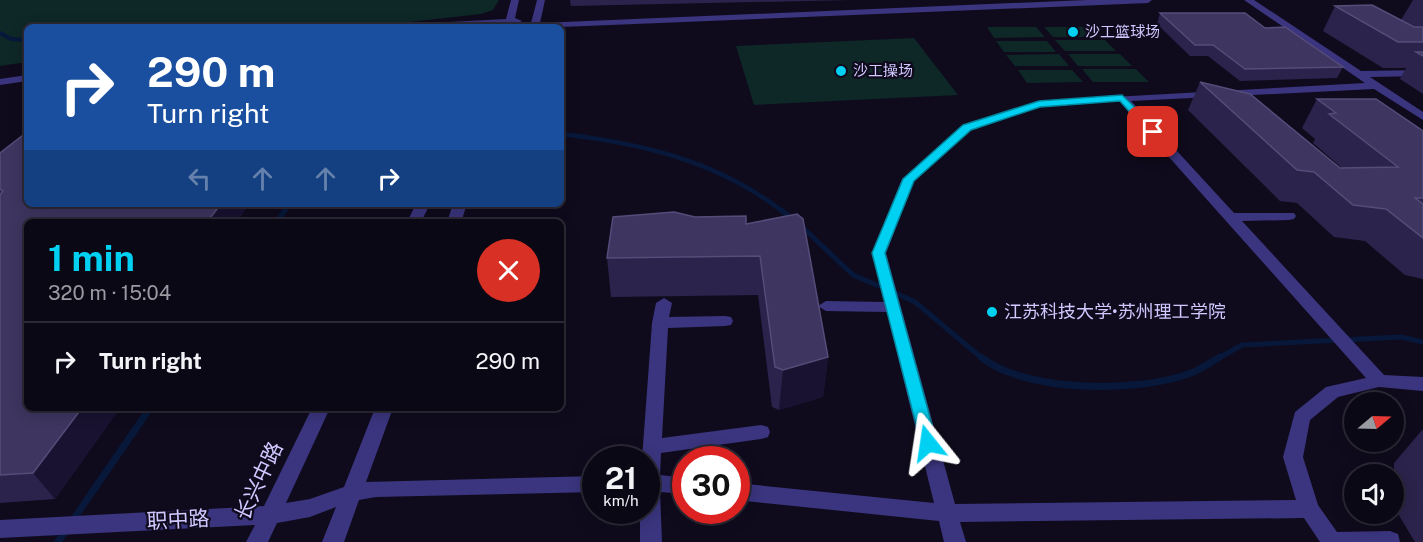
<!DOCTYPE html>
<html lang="en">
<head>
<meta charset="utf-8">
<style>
	body { margin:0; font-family:"Public Sans","Noto Sans SC",sans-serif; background:#191623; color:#f1f3f6; height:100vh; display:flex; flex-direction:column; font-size:22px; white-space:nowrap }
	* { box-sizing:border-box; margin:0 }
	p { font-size:20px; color:#9a9aa1 }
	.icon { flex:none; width:33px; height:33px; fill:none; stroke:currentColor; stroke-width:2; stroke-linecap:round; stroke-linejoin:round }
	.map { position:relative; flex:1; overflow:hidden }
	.sheet { position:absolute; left:24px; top:219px; width:540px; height:192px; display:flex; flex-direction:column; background:#0b0816; border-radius:9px; box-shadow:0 3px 15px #0003,0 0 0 2px #2b2935 }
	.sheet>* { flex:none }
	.guide { position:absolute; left:24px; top:24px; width:540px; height:183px; border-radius:9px; box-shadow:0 3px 15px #0003,0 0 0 2px #2b2935; background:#1a4fa0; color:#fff; overflow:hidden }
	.needle { width:39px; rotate:71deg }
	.tools { position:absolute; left:1344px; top:392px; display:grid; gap:12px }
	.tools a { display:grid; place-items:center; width:60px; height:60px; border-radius:50%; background:#0b0816; box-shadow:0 3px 15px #0003,0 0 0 2px #2b2935; font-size:30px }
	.speed { position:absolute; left:582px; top:446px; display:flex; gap:12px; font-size:30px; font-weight:700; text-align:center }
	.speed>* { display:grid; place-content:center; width:78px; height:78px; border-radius:50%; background:#0b0816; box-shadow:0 3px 15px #0003,0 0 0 2px #2b2935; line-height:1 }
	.speed small { font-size:15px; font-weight:400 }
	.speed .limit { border:9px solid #d22; background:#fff; color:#111 }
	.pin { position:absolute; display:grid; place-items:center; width:51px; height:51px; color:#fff; margin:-26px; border-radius:12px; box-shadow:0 3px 9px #0006 }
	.me { position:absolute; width:66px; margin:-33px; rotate:345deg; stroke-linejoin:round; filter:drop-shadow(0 0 4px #0008) }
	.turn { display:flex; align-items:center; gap:21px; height:126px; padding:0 24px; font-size:27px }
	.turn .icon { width:78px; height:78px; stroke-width:2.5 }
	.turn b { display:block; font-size:42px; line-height:51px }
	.lanes { display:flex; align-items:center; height:57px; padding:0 24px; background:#0003; justify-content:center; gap:30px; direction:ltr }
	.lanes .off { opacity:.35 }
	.round { display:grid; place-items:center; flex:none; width:63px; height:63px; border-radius:32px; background:#191623 }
	.head { display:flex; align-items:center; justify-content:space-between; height:102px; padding:0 24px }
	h1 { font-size:36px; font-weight:700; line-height:45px; color:#00d1f3 }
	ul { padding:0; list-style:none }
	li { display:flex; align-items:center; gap:18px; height:78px; padding:0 24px; border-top:2px solid #2b2935 }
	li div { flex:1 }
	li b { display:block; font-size:22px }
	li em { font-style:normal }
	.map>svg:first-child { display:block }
	.green { fill:#0e2727 }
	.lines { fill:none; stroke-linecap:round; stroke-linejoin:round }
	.stream-far3 { stroke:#07183a; stroke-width:4 }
	.stream-far2 { stroke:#07183a; stroke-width:4.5 }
	.stream-far1 { stroke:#07183a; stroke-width:5 }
	.stream { stroke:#07183a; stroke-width:7 }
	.minor { fill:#3a357e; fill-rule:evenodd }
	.wall { fill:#2c234c }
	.shaded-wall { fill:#191231 }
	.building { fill:#3e3560; stroke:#554c79; stroke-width:1.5 }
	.route { fill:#00d1f3; stroke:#00889e; stroke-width:1.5 }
	.poi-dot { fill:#00d1f3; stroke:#0f0b1d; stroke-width:2 }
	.labels { text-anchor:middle; stroke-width:4.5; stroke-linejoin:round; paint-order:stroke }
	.far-poi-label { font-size:15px; fill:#d0c8ff; stroke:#0f0b1d; text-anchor:start }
	.poi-label { font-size:18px; fill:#d0c8ff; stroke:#0f0b1d; text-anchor:start }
	.near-street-label { font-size:21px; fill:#d0c8ff; stroke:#0f0b1d }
</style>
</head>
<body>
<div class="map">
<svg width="1423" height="542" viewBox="0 0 1423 542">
	<rect width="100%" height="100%" fill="#0f0b1d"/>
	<path class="green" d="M0 0H499L493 10 481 14 365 27H27V62L0 66Z
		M1036 27 1045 37 994 38 987 27Z
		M1044 27H1093L1103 37H1053Z
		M914 38 958 95 754 105 736 46Z
		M1055 40H1105L1116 51H1065Z
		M996 41H1047L1056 52H1004Z
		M1059 54 1069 66H1015L1006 55Z
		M1068 54H1120L1132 66H1078Z
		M1082 69H1136L1149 82H1093Z
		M1018 70H1072L1083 82 1027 83Z"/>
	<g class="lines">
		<path class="stream-far3" d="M0 33 11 39 27 40"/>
		<path class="stream-far2" d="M561 134C640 143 719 161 783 212
			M284 212 289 204"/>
		<path class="stream-far1" d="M781 210 792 219
			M277 222 285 210
			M799 224 853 275 884 288
			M893 292 915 302 983 359
			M1217 359 1242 345 1401 337 1423 342"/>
		<path class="stream" d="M981 357C1025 393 1140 393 1191 373 1201 369 1211 362 1220 357
			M73 520 150 408
			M58 542 66 530"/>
		<path class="minor" d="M511 0H519L515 18 522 21 517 24 531 23 537 0H545L540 23 1086 0H1152L1148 3 561 27H501L505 24 407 27 412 24 506 19Z
			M1244 0H1254L1361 71 1423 70V76L1370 77 1423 112V120L1374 89 1131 101 1234 213H1294L1296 216 1294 219 1289 220 1242 221 1384 375 1423 377V391L1379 387 1338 397 1310 420 1303 457 1318 505 1337 532 1390 531 1398 534 1400 542H1320L1304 518 960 522 966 542H944L939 521 736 500V483L934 503 887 312 826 311 818 306 826 301 884 302 872 253 902 179 963 126 1039 101 1365 83ZM1119 101 1366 378 1326 387 1295 412 1283 457 1296 500 955 504 886 253 914 181 971 130 1040 107Z
			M27 75V81L0 85V79Z
			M416 204H430L421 222H407Z
			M453 204H467L461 222H447Z
			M664 298 672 303 669 317 725 316 731 317 733 321 731 325 725 326 668 328 662 438 761 425 768 427 770 432 768 437 761 439 661 453 660 475 686 478V494L660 492 662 542H640V510H646V459H642L652 323 656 303Z
			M312 408H330L286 503 310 499 344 487 375 408H393L366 482 596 476V492L376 497 359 500 344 542H322L336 507 310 517 277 523 268 542H246L255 525 0 538V520L264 506Z"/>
	</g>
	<path class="wall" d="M570 0H849L571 6Z
		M1413 0H1423V94L1400 79 1406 68H1383L1323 31 1335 6 1401 20Z
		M1160 13 1265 28 1343 67 1337 78 1240 81 1208 56H1190L1157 24Z
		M1200 82 1340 168H1342L1313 143 1315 139 1302 128 1317 99 1423 131V279L1405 275 1365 241 1334 237 1297 203 1280 201 1188 110Z
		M0 153 27 204H249V205L27 408H120L55 499 0 503Z
		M695 217 746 224 828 357 823 397 779 410 772 407 758 295 611 297 607 258Z
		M1423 429V542H1415L1394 507V463Z"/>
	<path class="shaded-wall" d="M221 204H249V205L237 222H207Z
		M828 357 823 397 779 410 783 370Z
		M82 408H120L55 499 33 473Z"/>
	<path class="building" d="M1372 5 1414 27H1423V42H1398L1335 6Z
		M1160 13H1245L1265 28 1285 27 1343 67 1245 69 1213 45H1195Z
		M1416 52H1423V56Z
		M1200 82 1250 94 1340 168 1398 167 1329 114 1336 113 1317 99H1376L1423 131V198H1415L1423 204V238L1386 209 1353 205 1314 172 1297 170Z
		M27 132V204H221L207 222H27V408H82L33 473 0 475V195L3 191 0 189V153Z
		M674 212 695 217 746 216V224L797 214 803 219 828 357 783 370 775 367 760 256 607 258 613 217Z"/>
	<path class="route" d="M1122 95 1157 129V134H1149L1120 101 1040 107 971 130 914 181 885 253 937 443 934 448H922L872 253 903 179 963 125 1039 101Z"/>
	<g class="poi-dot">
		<circle cx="1073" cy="32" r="6"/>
		<circle cx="841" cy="71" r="6"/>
		<circle cx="992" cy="312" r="6"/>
	</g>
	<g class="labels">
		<g class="far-poi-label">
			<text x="1085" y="37">沙工篮球场</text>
			<text x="853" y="76">沙工操场</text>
		</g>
		<g class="poi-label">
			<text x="1004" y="318">江苏科技大学•苏州理工学院</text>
		</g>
		<g class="near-street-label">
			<text transform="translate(259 481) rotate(-65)" y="7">长兴中路</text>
			<text transform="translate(178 520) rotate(-3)" y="7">职中路</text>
		</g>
	</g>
</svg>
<div class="tools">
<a><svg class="needle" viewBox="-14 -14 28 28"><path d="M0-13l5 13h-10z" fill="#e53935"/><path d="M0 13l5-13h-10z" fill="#9a9aa1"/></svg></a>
<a><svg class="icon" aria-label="sound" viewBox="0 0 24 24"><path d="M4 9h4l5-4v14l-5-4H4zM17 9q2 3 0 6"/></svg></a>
</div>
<div class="speed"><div>21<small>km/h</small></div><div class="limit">30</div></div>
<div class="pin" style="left:1153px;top:132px;background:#d93025"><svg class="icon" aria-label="arrive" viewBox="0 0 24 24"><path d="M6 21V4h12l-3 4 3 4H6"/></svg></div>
<svg class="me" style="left:928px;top:443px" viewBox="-20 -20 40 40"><path d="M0-17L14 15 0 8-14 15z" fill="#00d1f3" stroke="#fff" stroke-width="4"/></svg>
<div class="guide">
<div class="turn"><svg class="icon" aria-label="right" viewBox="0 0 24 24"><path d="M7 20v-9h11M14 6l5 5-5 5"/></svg><div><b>290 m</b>Turn right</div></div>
<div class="lanes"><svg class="icon off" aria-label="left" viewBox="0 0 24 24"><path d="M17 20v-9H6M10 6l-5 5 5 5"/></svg><svg class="icon off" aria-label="ahead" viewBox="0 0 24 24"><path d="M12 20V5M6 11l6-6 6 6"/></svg><svg class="icon off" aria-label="ahead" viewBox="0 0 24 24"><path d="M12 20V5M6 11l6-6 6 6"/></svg><svg class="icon" aria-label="right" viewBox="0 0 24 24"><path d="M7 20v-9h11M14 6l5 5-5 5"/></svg></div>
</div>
<section class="sheet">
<div class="head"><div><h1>1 min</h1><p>320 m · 15:04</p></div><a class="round" style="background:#d93025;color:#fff"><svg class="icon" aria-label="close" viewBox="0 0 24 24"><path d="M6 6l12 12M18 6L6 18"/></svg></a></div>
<ul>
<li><svg class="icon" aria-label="right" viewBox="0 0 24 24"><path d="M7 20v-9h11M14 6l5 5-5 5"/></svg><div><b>Turn right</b></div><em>290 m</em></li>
</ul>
</section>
</div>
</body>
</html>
